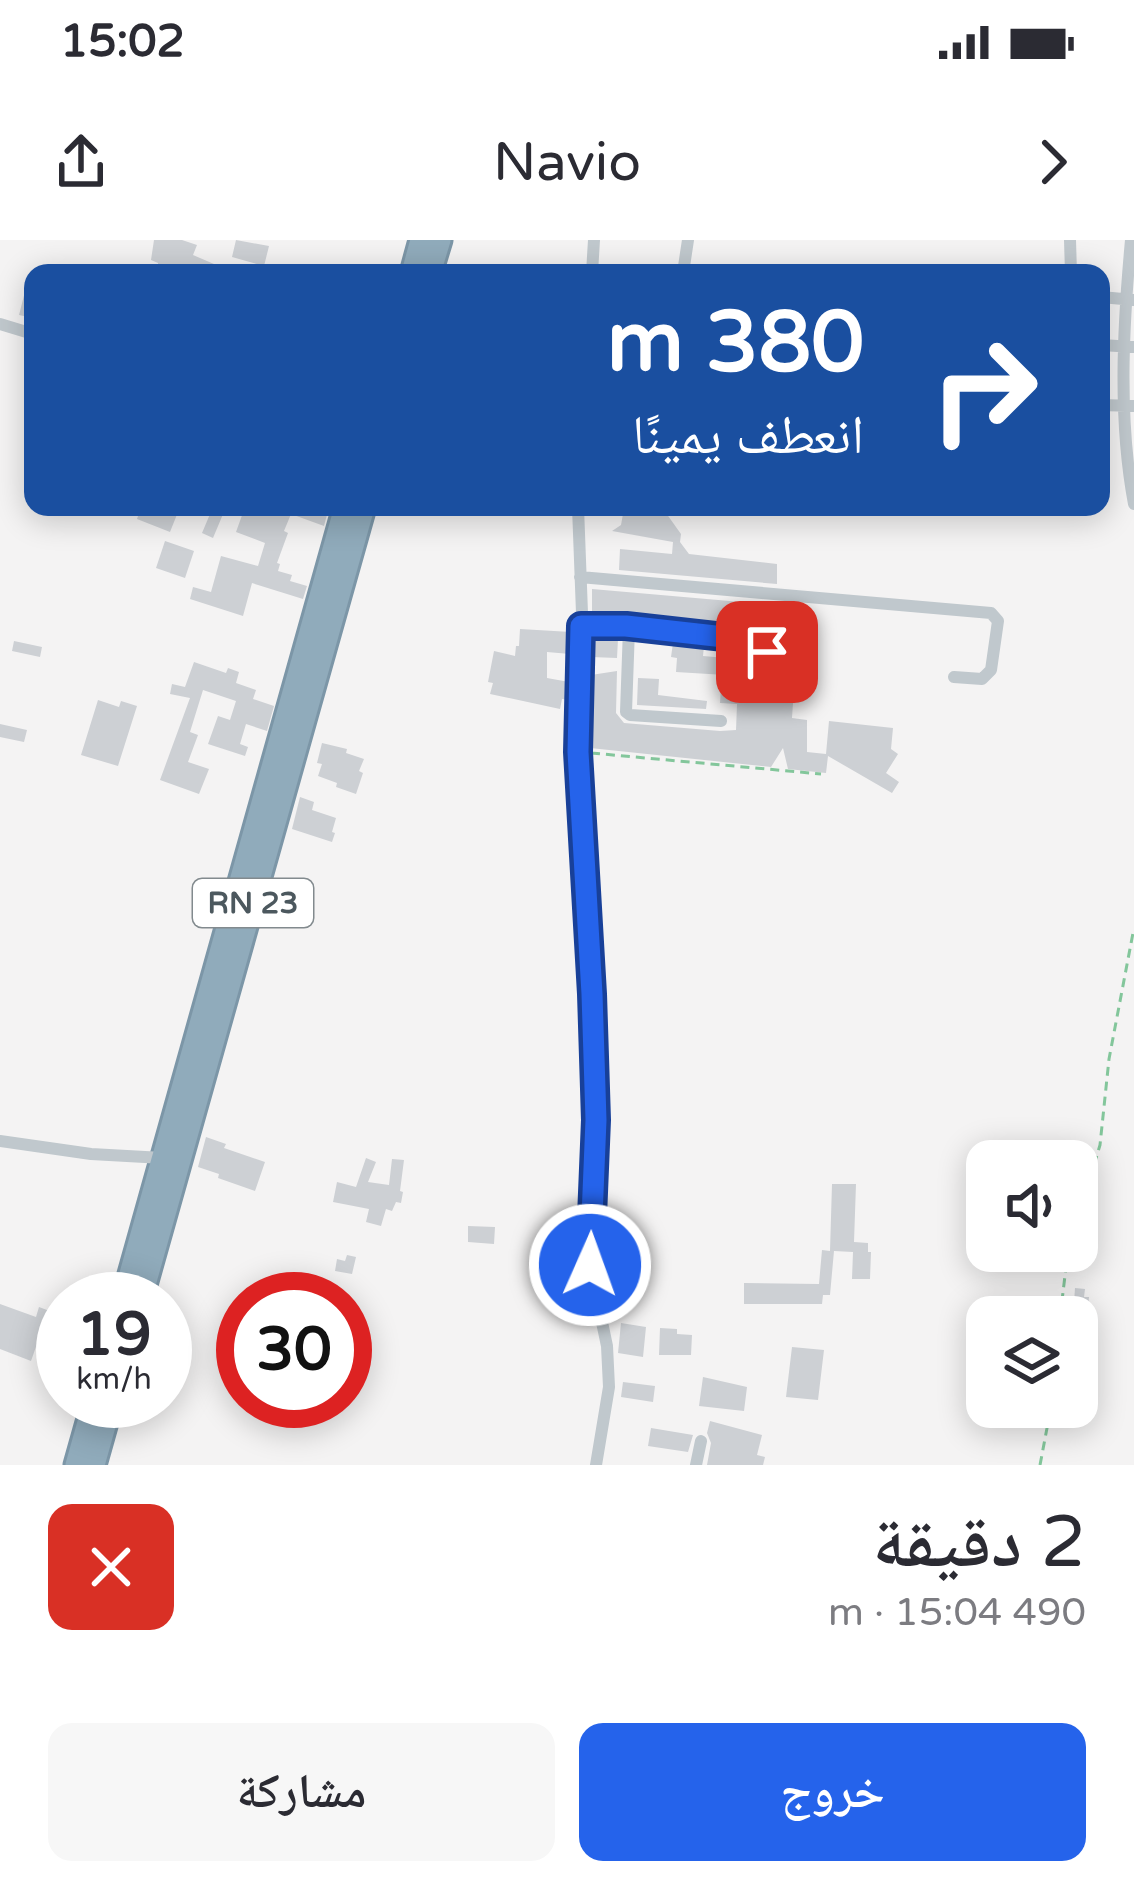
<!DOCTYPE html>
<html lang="ar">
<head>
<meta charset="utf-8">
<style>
	body { margin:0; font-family:"Varela Round","Noto Naskh Arabic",sans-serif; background:#f7f7f7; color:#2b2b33; direction:rtl; height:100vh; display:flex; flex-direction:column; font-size:45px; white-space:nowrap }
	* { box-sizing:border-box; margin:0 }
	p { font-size:39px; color:#7c7c81 }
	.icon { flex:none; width:66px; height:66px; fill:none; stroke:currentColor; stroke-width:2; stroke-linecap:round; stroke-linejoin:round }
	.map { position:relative; height:1225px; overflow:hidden; direction:ltr }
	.details { display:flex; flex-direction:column; background:#fff; flex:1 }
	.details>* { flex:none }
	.top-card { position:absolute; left:24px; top:24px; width:1086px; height:252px; border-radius:24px; box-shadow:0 6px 30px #0003; direction:rtl; background:#1a4fa0; color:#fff; overflow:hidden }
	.buttons { position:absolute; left:966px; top:900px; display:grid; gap:24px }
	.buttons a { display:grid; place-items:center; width:132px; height:132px; border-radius:24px; background:#fff; box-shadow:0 6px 30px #0003; font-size:60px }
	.speed { position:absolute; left:36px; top:1032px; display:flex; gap:24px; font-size:60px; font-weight:700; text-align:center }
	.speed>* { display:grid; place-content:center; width:156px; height:156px; border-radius:50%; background:#fff; box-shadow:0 6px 30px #0003; line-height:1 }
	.speed small { font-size:30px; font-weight:400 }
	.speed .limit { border:18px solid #d22; background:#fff; color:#111 }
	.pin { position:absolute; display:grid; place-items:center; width:102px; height:102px; color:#fff; margin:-51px; border-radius:24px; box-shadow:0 6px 18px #0006 }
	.me { position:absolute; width:132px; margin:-66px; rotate:2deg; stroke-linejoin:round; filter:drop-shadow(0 0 9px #0008) }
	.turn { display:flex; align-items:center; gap:42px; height:252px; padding:0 48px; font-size:54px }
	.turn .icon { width:156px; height:156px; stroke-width:2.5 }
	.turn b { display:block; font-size:84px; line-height:102px }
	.round { display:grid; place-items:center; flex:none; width:126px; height:126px; border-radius:24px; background:#f7f7f7 }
	.overview { display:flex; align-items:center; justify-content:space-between; height:204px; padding:0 48px }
	h1 { font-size:72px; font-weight:600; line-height:90px }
	.action { display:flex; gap:24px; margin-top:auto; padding:24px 48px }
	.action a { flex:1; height:138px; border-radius:24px; background:#2563eb; color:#fff; font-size:48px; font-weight:600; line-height:138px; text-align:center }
	.action a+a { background:#f7f7f7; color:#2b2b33 }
	.status { display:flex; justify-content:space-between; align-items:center; height:84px; padding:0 60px; background:#fff; direction:ltr }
	.status svg { height:33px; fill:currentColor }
	header { display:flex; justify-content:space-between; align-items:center; height:156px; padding:0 48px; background:#fff; font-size:54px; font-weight:600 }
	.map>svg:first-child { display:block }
	.building { fill:#cdd0d4 }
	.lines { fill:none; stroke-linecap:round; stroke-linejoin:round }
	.highway-casing { stroke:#7c96a7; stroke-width:27 }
	.path { stroke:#83c69b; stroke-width:3; stroke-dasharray:9 6; stroke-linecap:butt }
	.street { stroke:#c0c8cd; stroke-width:12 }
	.highway { stroke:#90abbb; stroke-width:21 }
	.route-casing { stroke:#184099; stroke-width:30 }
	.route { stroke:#2563eb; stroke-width:21 }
	.labels { text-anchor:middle; stroke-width:10; stroke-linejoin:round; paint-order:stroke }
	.shield { fill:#fff; stroke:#828a8e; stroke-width:3 }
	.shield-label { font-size:30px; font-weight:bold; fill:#4c585e }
</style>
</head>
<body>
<div class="status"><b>15:02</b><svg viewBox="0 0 49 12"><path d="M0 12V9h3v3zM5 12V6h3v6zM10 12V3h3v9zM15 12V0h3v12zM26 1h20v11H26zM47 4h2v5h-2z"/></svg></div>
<header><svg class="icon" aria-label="forward" viewBox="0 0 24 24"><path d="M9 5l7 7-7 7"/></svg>Navio<svg class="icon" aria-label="share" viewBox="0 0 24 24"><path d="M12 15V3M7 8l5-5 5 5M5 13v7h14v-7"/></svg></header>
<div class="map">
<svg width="1134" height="1225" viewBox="0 0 1134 1225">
	<rect width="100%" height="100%" fill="#f4f3f3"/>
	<path class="building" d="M154 0H182L197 5 193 15 235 33H158V23L151 20Z
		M236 0 269 6 264 26 232 17Z
		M30 32 33 33V78L19 75Z
		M141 267H180L170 292 137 279Z
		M213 267H226L213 298 202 293Z
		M245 267H329L324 286 291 274 284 291 288 293 277 323 280 324 278 331 292 335 290 341 307 346 303 359 252 343 243 376 190 359 193 347 211 352 221 316 258 326 265 303 236 292Z
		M618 267H642L666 273 681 294 680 302 689 314 777 324V344L619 330 620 309 672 314 673 302 612 291 621 285 623 274Z
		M165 301 194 311 185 338 156 328Z
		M592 349 776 365 775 384 764 383V390L634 378 626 374 592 375Z
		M520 389 571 392 570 414 547 412V438L569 442V460L562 459 560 469 490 454 493 443 488 442 494 411 515 416 516 406H519Z
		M592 398 618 399 617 418 591 417Z
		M14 401 42 407 40 417 12 411Z
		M673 403 704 406 703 416 726 418 725 435 676 432 677 418 671 417Z
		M194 422 226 433 228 428 239 432 236 443 256 450 253 459 274 466 267 491 246 484 240 504 248 507 245 516 208 504 218 476 230 480 236 461 203 450 190 492 198 495 188 522 209 529 199 554 160 540 190 458 170 454 172 444 185 447Z
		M617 431 616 473 624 483 720 491 736 490 737 464 720 463 721 447 774 450 776 432 795 433 792 478 807 480V512L826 514 829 481 893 488 891 509 898 514 886 533 899 542 892 553 828 516 826 533 788 529 783 508 771 527 590 508 591 435Z
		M638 438 659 439 658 455 707 461 706 469 637 465Z
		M98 460 119 467 121 461 137 466 118 526 81 515Z
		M0 484 27 490 24 502 0 497Z
		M322 503 347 509 346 513 364 519 359 531 363 533 356 554 336 547 337 543 318 536 322 524 317 523Z
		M300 557 314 562 312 570 336 578 332 592 335 593 332 602 292 589Z
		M206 897 226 904 224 908 265 922 255 951 218 938 219 934 198 927Z
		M366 918 376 922 368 942 389 945 392 919 404 920 400 951 403 952 401 963 396 962 392 971 386 969 381 986 366 982 369 969 333 962 337 942 356 947Z
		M832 944H856L854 1002 868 1003V1012H871L870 1039H852L853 1012 834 1011 830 1055H823L822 1064H744V1043L819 1044 822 1010 830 1011Z
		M468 986 495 987 494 1004 468 1002Z
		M347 1015 356 1017 352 1034 335 1031 337 1019 345 1021Z
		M1075 1048 1085 1049 1084 1057H1089L1086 1093 1077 1092V1077H1073Z
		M0 1064 36 1077 39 1067 63 1076V1110L38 1101 31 1121 0 1109Z
		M621 1083 646 1087 643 1117 618 1113Z
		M660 1088 677 1089V1094L692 1095 691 1115H659Z
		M792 1107 824 1110 818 1160 786 1157Z
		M703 1137 747 1147 744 1171 699 1166Z
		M623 1142 655 1146 653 1162 621 1157Z
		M710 1181 762 1195 757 1215 765 1217 763 1225H707L711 1203 707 1193Z
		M651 1188 693 1195 688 1212 648 1206Z"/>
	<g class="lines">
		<defs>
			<path id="highway" d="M412 33 421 0
				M430 33 440 0
				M123 1059 345 267
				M141 1059 364 267
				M76 1225 94 1161
				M94 1225 112 1161"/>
		</defs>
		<use href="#highway" class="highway-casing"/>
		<path class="path" d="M591 513 821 534
			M1077 982 1100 905 1109 819 1133 693
			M1060 1077 1068 1011
			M1040 1225 1051 1167"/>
		<path class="street" d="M1070 0 1071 33
			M1131 0C1123 87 1118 178 1134 264
			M592 33 594 0
			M683 33 688 0
			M1101 57 1134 60
			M0 84 33 94
			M1101 105 1134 107
			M1101 165 1134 166
			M578 267 582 373 578 512 592 754 596 881 590 1025 607 1106 609 1147 596 1225
			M580 337 991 373 998 381 991 430 982 439 954 437
			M581 386 626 385 629 388 626 472 630 475 721 481
			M629 388 751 400 767 412
			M0 901 91 914 163 918
			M696 1225 701 1201"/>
		<use href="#highway" class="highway"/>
	</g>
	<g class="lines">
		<defs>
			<path id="route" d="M590 1025 596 880 592 754 578 512 581 386H626L751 400 767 412"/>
		</defs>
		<use href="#route" class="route-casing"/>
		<use href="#route" class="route"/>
	</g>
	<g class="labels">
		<rect class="shield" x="193" y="639" width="120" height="48" rx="9"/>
		<g class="shield-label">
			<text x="253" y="673">RN 23</text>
		</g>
	</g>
</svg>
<div class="buttons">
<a><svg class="icon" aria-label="sound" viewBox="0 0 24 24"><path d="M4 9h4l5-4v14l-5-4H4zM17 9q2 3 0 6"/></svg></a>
<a><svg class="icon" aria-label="layers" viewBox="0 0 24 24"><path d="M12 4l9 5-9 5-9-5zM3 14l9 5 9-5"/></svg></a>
</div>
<div class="speed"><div>19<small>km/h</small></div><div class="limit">30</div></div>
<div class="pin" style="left:767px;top:412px;background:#d93025"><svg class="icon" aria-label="arrive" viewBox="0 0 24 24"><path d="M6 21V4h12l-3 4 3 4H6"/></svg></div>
<svg class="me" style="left:590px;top:1025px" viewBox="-20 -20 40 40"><circle r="17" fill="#2563eb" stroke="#fff" stroke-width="3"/><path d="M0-11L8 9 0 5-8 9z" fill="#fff"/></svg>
<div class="top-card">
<div class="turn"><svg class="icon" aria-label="right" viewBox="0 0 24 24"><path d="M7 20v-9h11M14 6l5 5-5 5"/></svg><div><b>380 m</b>انعطف يمينًا</div></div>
</div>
</div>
<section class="details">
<div class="overview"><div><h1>2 دقيقة</h1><p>490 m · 15:04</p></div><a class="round" style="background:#d93025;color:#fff"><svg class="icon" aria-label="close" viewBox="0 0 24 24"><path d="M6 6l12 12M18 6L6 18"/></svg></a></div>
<div class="action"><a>خروج</a><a>مشاركة</a></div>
</section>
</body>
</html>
